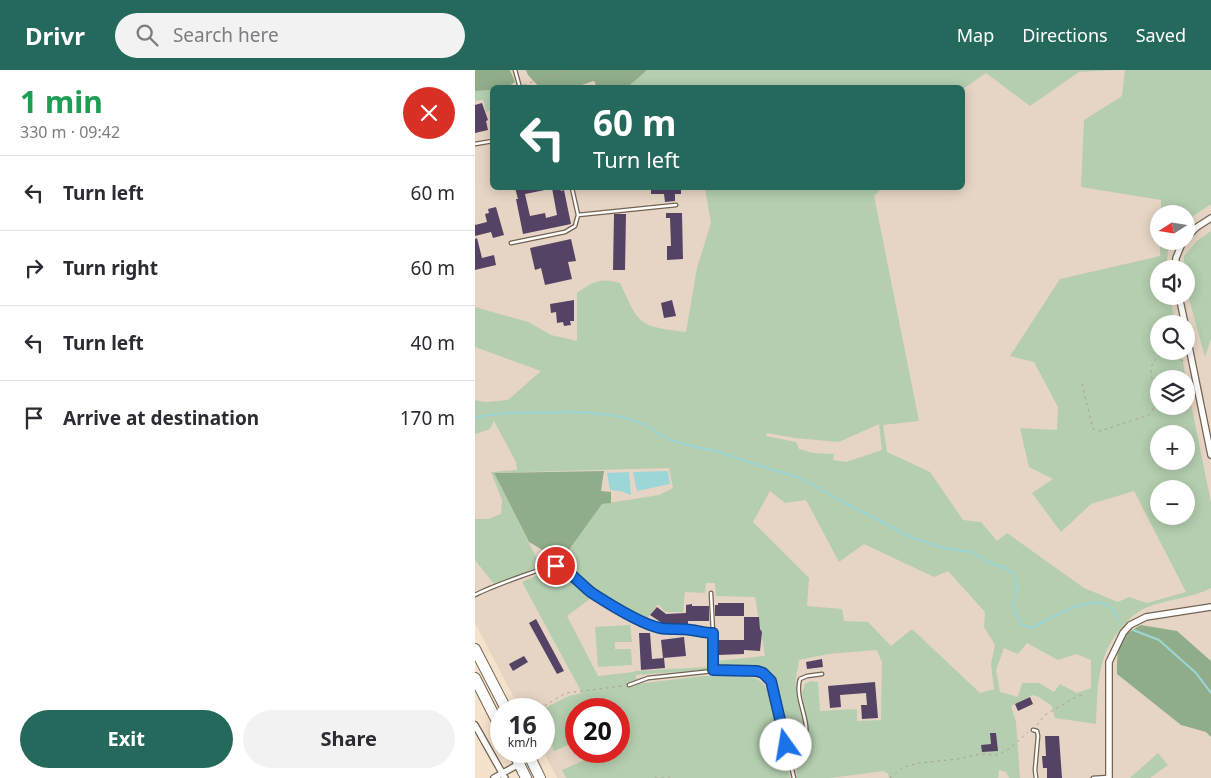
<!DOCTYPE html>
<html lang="en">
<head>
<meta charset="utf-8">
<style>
	body { margin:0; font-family:"Noto Sans",sans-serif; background:#f2f2f3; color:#2b2b33; height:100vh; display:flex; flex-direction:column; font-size:19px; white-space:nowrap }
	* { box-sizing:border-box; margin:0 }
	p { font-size:16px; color:#7c7c81 }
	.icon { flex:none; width:28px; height:28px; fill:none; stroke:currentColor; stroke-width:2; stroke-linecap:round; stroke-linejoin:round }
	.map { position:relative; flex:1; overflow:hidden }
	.side { display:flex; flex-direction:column; background:#fff; width:475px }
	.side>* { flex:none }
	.guide { position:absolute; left:15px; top:15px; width:475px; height:105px; border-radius:8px; box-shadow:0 2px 12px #0003; background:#24695c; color:#fff; overflow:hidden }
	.needle { width:32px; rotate:258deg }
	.fabs { position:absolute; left:675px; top:135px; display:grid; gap:10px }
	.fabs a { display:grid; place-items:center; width:45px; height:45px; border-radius:50%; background:#fff; box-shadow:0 2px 12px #0003; font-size:25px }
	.speed { position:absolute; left:15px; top:628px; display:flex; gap:10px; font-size:25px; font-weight:700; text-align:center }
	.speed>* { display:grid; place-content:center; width:65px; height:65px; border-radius:50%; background:#fff; box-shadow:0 2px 12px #0003; line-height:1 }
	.speed small { font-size:12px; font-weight:400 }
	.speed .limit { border:8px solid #d22; background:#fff; color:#111 }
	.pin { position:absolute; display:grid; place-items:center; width:42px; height:42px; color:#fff; margin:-21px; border:2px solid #fff; border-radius:50%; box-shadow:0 1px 5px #0007 }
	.me { position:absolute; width:55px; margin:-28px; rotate:347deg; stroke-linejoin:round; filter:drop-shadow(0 0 4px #0008) }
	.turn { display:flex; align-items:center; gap:18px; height:105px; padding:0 20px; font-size:22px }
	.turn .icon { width:65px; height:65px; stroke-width:2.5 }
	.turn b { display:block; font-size:35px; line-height:42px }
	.round { display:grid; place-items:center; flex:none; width:52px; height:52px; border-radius:26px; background:#f2f2f3 }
	.summary { display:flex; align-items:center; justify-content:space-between; height:85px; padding:0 20px }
	h1 { font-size:30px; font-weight:700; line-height:38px; color:#1e9e55 }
	.cta { display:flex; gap:10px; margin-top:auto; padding:10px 20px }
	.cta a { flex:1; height:58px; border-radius:30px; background:#24695c; color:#fff; font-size:20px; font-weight:700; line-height:58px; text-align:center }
	.cta a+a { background:#f2f2f3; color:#2b2b33 }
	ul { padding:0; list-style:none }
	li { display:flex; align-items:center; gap:15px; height:75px; padding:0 20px; border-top:1px solid #e1e1e2 }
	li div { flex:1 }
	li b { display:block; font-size:19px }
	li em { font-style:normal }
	header { display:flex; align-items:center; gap:30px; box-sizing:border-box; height:70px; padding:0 25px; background:#24695c; color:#fff }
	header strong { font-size:24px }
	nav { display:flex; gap:28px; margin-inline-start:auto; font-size:18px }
	.search { width:350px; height:45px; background:#f2f2f3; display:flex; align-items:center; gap:12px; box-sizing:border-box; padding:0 18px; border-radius:28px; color:#7c7c81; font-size:19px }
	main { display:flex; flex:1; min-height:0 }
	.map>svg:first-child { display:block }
	.education { fill:#e6d5c4; fill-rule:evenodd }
	.green { fill:#b4ceaf; fill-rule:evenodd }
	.forest { fill:#90ad89 }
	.water { fill:#9cd6d6 }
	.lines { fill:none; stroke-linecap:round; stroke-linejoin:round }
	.stream { stroke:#9cd6d6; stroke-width:2 }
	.building { fill:#544365 }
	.lane-casing { stroke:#736350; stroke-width:5 }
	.street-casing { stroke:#736350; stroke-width:8 }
	.highway-casing { stroke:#736350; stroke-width:12 }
	.path { stroke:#afa090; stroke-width:1; stroke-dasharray:2.5 4; stroke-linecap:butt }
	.lane { stroke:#fff; stroke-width:2.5 }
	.street { stroke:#fff; stroke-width:5.5 }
	.highway { stroke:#fff; stroke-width:10 }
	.route-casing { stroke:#114b97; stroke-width:12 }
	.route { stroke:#1a73e8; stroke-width:9 }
</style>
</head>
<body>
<header>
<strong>Drivr</strong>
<div class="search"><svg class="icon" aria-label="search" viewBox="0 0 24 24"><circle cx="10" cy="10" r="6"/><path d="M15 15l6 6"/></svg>Search here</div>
<nav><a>Map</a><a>Directions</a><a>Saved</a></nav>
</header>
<main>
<section class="side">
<div class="summary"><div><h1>1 min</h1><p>330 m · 09:42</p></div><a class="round" style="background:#d93025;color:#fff"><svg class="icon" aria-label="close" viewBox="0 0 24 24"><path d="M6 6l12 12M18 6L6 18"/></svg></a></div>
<ul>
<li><svg class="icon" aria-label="left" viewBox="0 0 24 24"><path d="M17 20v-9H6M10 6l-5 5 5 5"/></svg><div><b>Turn left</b></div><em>60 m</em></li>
<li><svg class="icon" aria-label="right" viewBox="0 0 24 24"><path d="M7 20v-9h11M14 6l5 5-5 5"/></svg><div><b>Turn right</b></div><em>60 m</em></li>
<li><svg class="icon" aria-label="left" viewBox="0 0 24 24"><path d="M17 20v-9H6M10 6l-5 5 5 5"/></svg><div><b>Turn left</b></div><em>40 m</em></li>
<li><svg class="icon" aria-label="arrive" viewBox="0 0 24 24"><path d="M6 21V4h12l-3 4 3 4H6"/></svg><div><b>Arrive at destination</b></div><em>170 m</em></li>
</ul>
<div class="cta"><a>Exit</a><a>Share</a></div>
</section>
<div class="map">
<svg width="736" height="708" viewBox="0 0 736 708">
	<rect width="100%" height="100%" fill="#f5e2cd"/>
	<path class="education" d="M0 0H736V708H82L68 681 69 639H45L0 553ZM18 18H488V118H18ZM684 144H711V171H684ZM684 199H711V226H684ZM684 254H711V281H684ZM684 309H711V336H684ZM684 364H711V391H684ZM684 419H711V446H684ZM101 639H144V681H101Z"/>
	<path class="green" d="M171 0H639L604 2 555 36 511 3 488 19 149 18 155 15Z
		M650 0H736V134L711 151V144H686V130L606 117 609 50 647 26Z
		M17 20V40L11 42 8 30 0 31V21Z
		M230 118H407L399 126 444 351 408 355 412 382 455 402 488 450 506 452 522 471 532 463 609 518 643 532 654 527 672 533 711 522 659 421 616 434 586 462 557 423 578 409 554 397 545 358 582 360 583 337 559 292 535 286 585 209 685 186V171H694L691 199H684V226H695L700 254H684V281H706L711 309H684V336H711V309L736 433V518C715 529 691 529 670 538 661 542 653 550 647 557 621 587 623 617 621 654L580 648 577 636 564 627 557 625 536 636 541 652 545 708H534L531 702 524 700 523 708H414L413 704 409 701 355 708H322L321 696 332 668V661L327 623 330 614 336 611 343 612 345 641 382 639V651L406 650 407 592 402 580 353 584 324 590C323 598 320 608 321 617 321 639 338 663 319 680 314 665 306 613 296 606 291 601 282 599 275 598 264 597 249 602 240 597L242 591 290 586 280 527 241 526 240 513H231L230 523 210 522 208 542H190L183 534 171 550 128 527 86 491 127 434 184 425 198 418 194 398 19 403 66 497 19 514 0 490V449H13L26 444 27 430 16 402 42 400 41 392 19 351 15 359 0 364V330L10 332 33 330 66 301 0 277V237L53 252 76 265 102 271V223C117 212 126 207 145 213 165 256 163 256 211 262L222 198 236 153ZM404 354 407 380 371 392 358 390 359 384 338 383 324 379 321 372 291 366 292 363 320 368 364 372ZM684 364H711V391H684ZM684 419H711V446H684ZM295 421 310 433 331 430 364 492 389 474 459 507 473 501 510 542 509 557 520 575 516 594 519 619 505 623 437 559 416 576 393 552 369 551 367 539 332 536 334 508 278 452ZM552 573 583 590 601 584 616 590V618L602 623 585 614 579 622 564 613H547L543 627 525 622 521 600 529 578 543 584Z
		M736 161V269L730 287 711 218V199H709V186L722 171Z
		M81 500 116 528 92 546 123 606 159 602 160 601 232 597 231 600 161 605 162 614 227 606H268L280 608 288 613 292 620 315 708H91L87 700 108 691 104 681H144V639H101V672L79 681 72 661 80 658 76 645H71L69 639H67L94 626 107 623 47 512 69 502Z
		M155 555 157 572H140V579H156L157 595 123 597 120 557Z
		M683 683 693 695 675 708H655Z"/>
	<path class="forest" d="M0 0H35L40 12 33 17 18 18 17 20 0 21Z
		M51 0H170L171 1 155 15 149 17H121L120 12 118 11 107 15 65 18 53 5Z
		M129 401 126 421 136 422V433L127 434 86 491 54 472 19 403Z
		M666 555 702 561 736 591V667L731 662 706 655 642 604C642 579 642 567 666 555Z"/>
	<path class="water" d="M193 401 195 414 162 421 158 402Z
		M154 402 156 425 145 421 135 420 132 403Z"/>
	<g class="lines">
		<path class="stream" d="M0 347 29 343 109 342 148 347 166 353 195 370 220 377 241 381 282 395 326 408 362 429 438 468 469 478 496 482 513 492 530 498 540 505 542 519 538 536 546 554 556 558C575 549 617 521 637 538 640 541 643 547 645 551
			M658 560 684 570 721 603 736 623"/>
	</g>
	<path class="building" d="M7 33 13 50 11 51 13 60 0 63V35Z
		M40 118H69L70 120 50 124 55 146 70 143 71 148 82 145 77 118H85L86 121 89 120 96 154 48 164 41 129H43Z
		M176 118H206V124H200V131L190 132 189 124H176Z
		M21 137 29 165 18 168 16 162 0 166V155L12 152 10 144 14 143 13 139Z
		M191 143H207L208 189 192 190V176H196L195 148H191Z
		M139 144H151L150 200H138Z
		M2 168 7 188 19 185 21 195 0 200V169Z
		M96 169 101 191 93 192 97 209 70 215 66 198 60 200 55 178Z
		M99 230V251H95L96 255 89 256 88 252 82 253 81 242 76 243 75 234Z
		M197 230 201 246 189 248 186 233Z
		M243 533H269V546H240V535H243Z
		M217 534V536H234V551H213V555H190L175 545 182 537 191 544 211 543V535Z
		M269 547H284L285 559 287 562 285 581 269 580V584L243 585V570H269Z
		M61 549 89 601 82 604 54 553Z
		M164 563H175L177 589 189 588 190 598 166 600Z
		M209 567 211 586 188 588 186 570Z
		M49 586 53 592 38 601 34 594Z
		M347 589 348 597 332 599 331 592Z
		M400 612 403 648 387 649 386 635H392L391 623 365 625 366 637 355 638 353 616Z
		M555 627 558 634 543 641 540 634Z
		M515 663H521L523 681 507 682 506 675 516 674Z
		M570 666H584L587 708H572V698H568L567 686H571Z"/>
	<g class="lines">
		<defs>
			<path id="lane" d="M40 0 45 18
				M0 74 18 71
				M103 145 201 135
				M36 173 90 162 100 156 103 145 97 118
				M236 523 238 563
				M0 525C11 519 73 495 82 496 95 498 105 514 115 521 131 533 166 554 186 558 195 560 206 558 216 560 224 561 230 563 238 563V601
				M154 615 173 608 238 601H282L288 603 296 611 319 708
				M558 660 562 661 563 666 560 700 561 708
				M315 694C320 686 327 679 330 670 336 650 319 629 325 609L332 606 347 604
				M618 708 633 707"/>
			<path id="street" d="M711 168 722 157 736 148
				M700 199 701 188 708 171
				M704 226 710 254
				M711 262 736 385
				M0 655 30 708
				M19 708 44 694
				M634 708V592L648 563 655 555 671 547 736 537"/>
			<path id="highway" d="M0 579 31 639
				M0 608 26 659
				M38 681 51 708
				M52 681 65 708"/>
		</defs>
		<use href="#lane" class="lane-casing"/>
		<use href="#street" class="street-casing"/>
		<use href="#highway" class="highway-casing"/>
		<path class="path" d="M49 15 91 0
			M607 314 617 355 619 360 625 361 674 345C677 341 680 336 681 330 682 315 667 297 685 286 690 283 693 281 699 282L706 290 711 292
			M64 639 91 623 148 616
			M562 655 570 645 603 626 609 625
			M180 708H198
			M415 708 429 697 444 693 483 689 505 684 523 685 534 679 553 662"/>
		<use href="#lane" class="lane"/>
		<use href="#street" class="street"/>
		<use href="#highway" class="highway"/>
	</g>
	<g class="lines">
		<defs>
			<path id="route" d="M81 496C96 501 105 514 117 523 134 534 165 554 185 558 195 560 206 558 216 560 224 561 230 563 238 563V600L282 601 288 603 296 611 311 675"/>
		</defs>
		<use href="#route" class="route-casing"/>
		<use href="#route" class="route"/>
	</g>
</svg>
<div class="fabs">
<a><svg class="needle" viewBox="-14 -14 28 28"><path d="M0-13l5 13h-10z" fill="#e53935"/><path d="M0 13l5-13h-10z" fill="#7c7c81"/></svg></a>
<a><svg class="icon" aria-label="sound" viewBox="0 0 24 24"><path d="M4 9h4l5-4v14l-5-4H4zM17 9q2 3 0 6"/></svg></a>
<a><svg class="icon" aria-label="search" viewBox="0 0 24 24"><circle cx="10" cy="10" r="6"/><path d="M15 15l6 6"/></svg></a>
<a><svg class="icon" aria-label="layers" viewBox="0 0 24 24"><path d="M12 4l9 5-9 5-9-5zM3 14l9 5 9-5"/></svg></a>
<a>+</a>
<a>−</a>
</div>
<div class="speed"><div>16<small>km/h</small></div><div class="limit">20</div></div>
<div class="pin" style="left:81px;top:496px;background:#d93025"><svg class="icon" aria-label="arrive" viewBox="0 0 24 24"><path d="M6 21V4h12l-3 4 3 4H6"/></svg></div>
<svg class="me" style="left:311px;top:675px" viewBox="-20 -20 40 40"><circle r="19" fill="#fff"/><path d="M0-13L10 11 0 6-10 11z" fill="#1a73e8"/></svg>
<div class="guide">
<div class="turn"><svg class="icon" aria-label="left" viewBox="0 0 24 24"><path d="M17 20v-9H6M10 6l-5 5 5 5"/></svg><div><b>60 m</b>Turn left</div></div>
</div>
</div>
</main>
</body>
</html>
